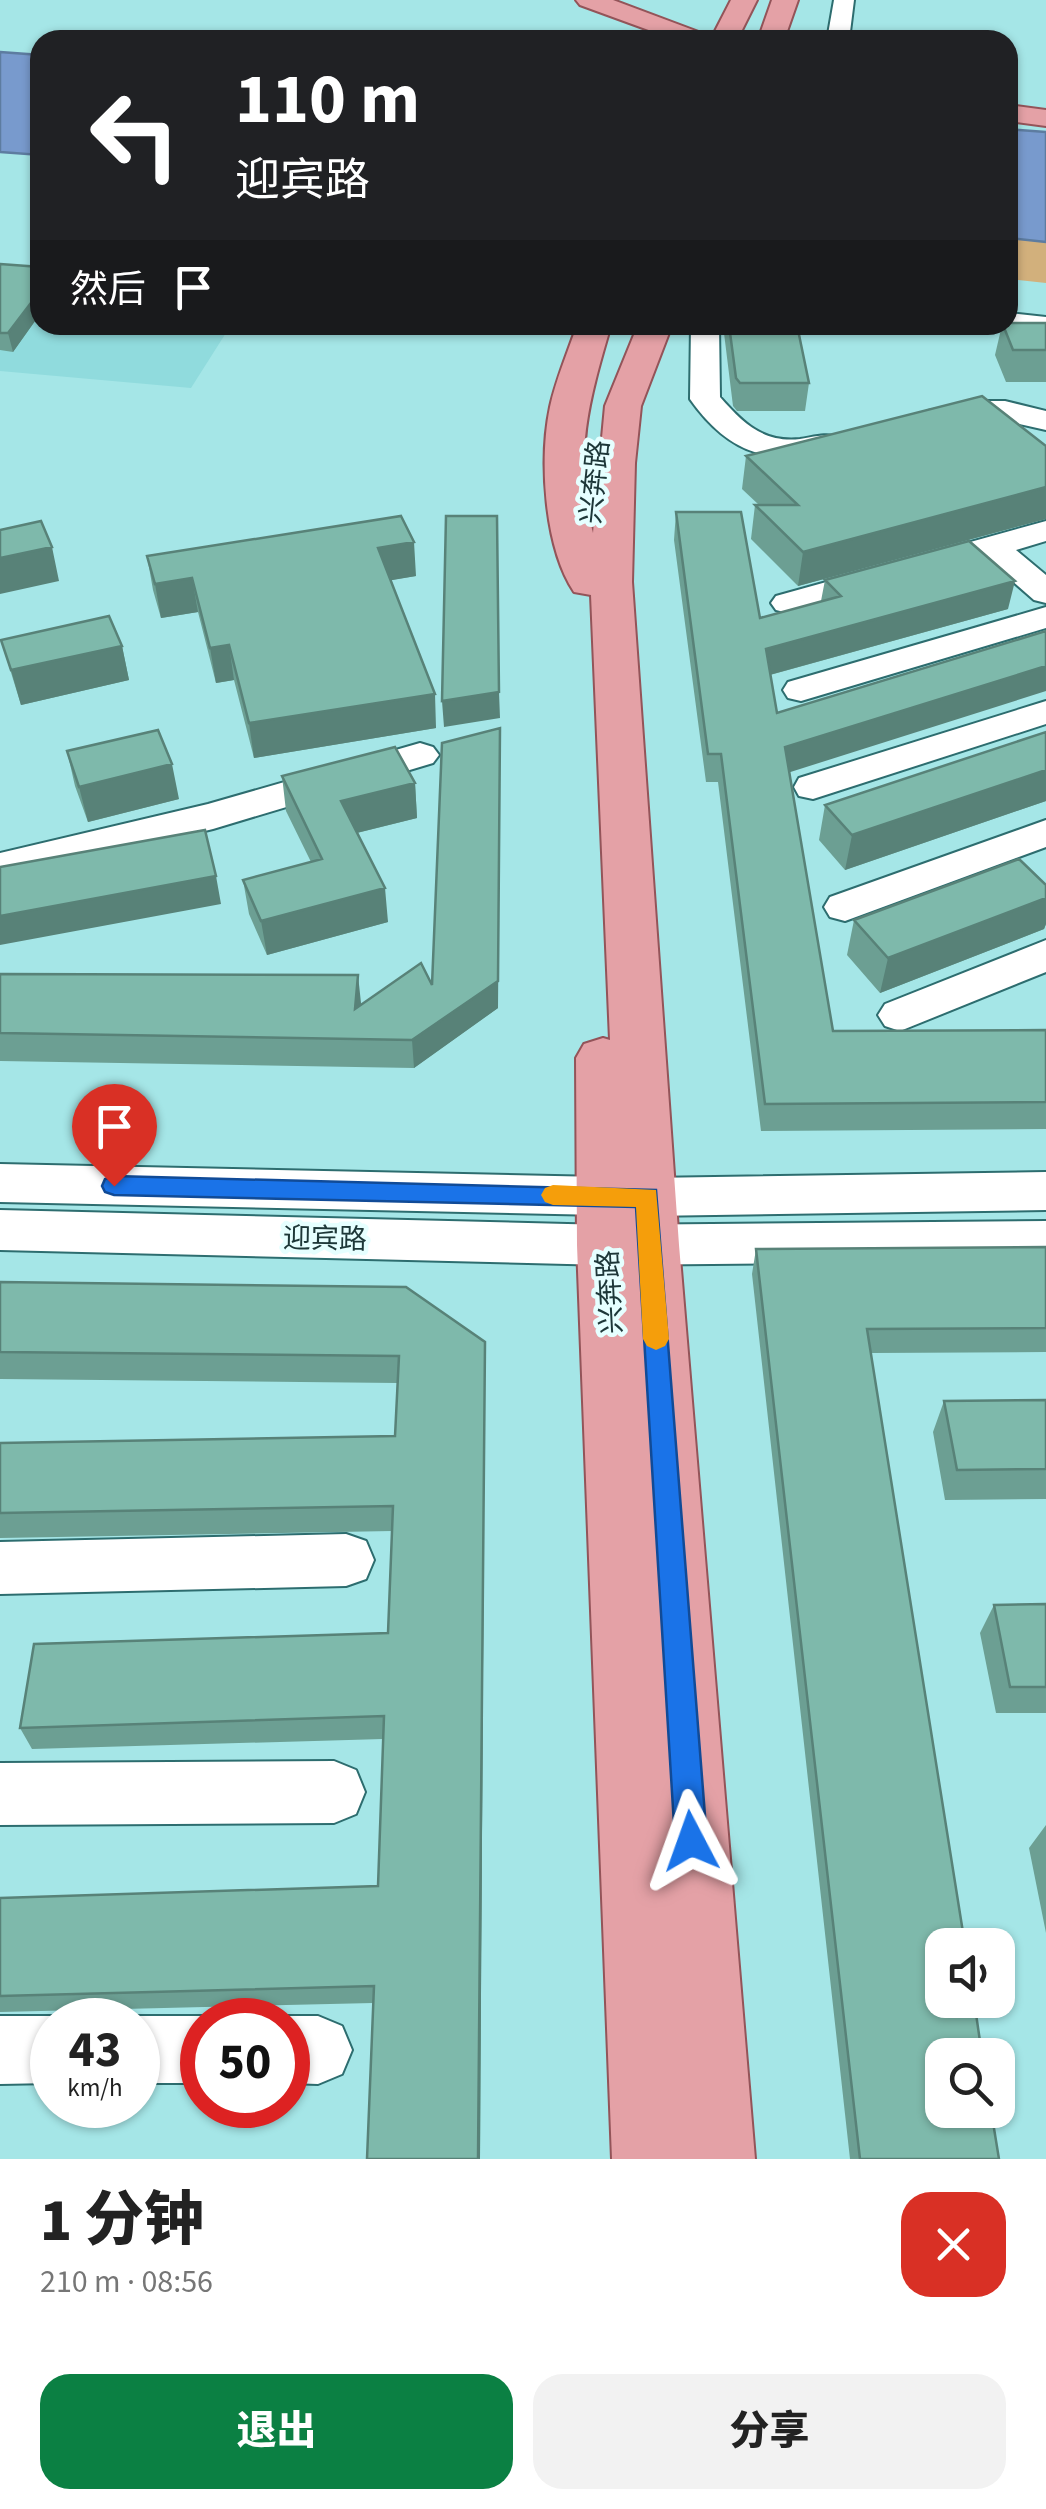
<!DOCTYPE html>
<html lang="zh">
<head>
<meta charset="utf-8">
<style>
	body { margin:0; font-family:"Source Sans 3","Noto Sans SC",sans-serif; background:#f2f2f2; color:#222; height:100vh; display:flex; flex-direction:column; font-size:38px; white-space:nowrap }
	* { box-sizing:border-box; margin:0 }
	p { font-size:32px; color:#767676 }
	.icon { flex:none; width:55px; height:55px; fill:none; stroke:currentColor; stroke-width:2; stroke-linecap:round; stroke-linejoin:round }
	.map { position:relative; height:2159px; overflow:hidden }
	.details { display:flex; flex-direction:column; background:#fff; flex:1 }
	.details>* { flex:none }
	.top-card { position:absolute; left:30px; top:30px; width:988px; height:305px; border-radius:30px; box-shadow:0 2px 8px #0004; background:#202124; color:#fff; overflow:hidden }
	.tools { position:absolute; left:925px; top:1928px; display:grid; gap:20px }
	.tools a { display:grid; place-items:center; width:90px; height:90px; border-radius:20px; background:#fff; box-shadow:0 2px 8px #0004; font-size:50px }
	.speed { position:absolute; left:30px; top:1998px; display:flex; gap:20px; font-size:50px; font-weight:700; text-align:center }
	.speed>* { display:grid; place-content:center; width:130px; height:130px; border-radius:50%; background:#fff; box-shadow:0 2px 8px #0004; line-height:1 }
	.speed small { font-size:25px; font-weight:400 }
	.speed .limit { border:15px solid #d22; background:#fff; color:#111 }
	.pin { position:absolute; display:grid; place-items:center; width:85px; height:85px; color:#fff; margin:-102px -42px; border-radius:50% 50% 50% 0; rotate:-45deg; box-shadow:0 0 10px #0007 }
	.pin .icon { rotate:45deg }
	.me { position:absolute; width:110px; margin:-55px; rotate:356deg; stroke-linejoin:round; filter:drop-shadow(0 0 8px #0008) }
	.turn { display:flex; align-items:center; gap:35px; height:210px; padding:0 40px; font-size:45px }
	.turn .icon { width:130px; height:130px; stroke-width:2.5 }
	.turn b { display:block; font-size:70px; line-height:85px }
	.then { display:flex; align-items:center; height:95px; padding:0 40px; background:#0003; gap:20px; font-size:38px }
	.round { display:grid; place-items:center; flex:none; width:105px; height:105px; border-radius:30px; background:#f2f2f2 }
	.head { display:flex; align-items:center; justify-content:space-between; height:170px; padding:0 40px }
	h1 { font-size:60px; font-weight:800; line-height:75px }
	.primary-button { display:flex; gap:20px; margin-top:auto; padding:20px 40px }
	.primary-button a { flex:1; height:115px; border-radius:30px; background:#0b8043; color:#fff; font-size:40px; font-weight:800; line-height:115px; text-align:center }
	.primary-button a+a { background:#f2f2f2; color:#222 }
	.map>svg:first-child { display:block }
	.built { fill:#90dbdd }
	.green { fill:#d2b07c }
	.water { fill:#789acd; stroke:#5d7ca0; stroke-width:2.5 }
	.lines { fill:none; stroke-linecap:round; stroke-linejoin:round }
	.minor-casing { stroke:#2d6d6f; stroke-width:4 }
	.major-casing { stroke:#935459; stroke-width:4 }
	.minor { fill:#fff; fill-rule:evenodd }
	.major { fill:#e4a1a6; fill-rule:evenodd }
	.wall { fill:#6c9f93 }
	.shaded-wall { fill:#588278 }
	.building { fill:#7eb9ab; stroke:#588278; stroke-width:2.5 }
	.route { fill:#1a73e8; stroke:#114b97; stroke-width:2.5 }
	.slow { fill:#f59e0b }
	.labels { text-anchor:middle; stroke-width:9; stroke-linejoin:round; paint-order:stroke }
	.street-label { font-size:28px; fill:#1d3738; stroke:#e6ffff }
</style>
</head>
<body>
<div class="map">
<svg width="1046" height="2159" viewBox="0 0 1046 2159">
	<rect width="100%" height="100%" fill="#a5e6e7"/>
	<path class="built" d="M0 276 40 279V325H231L191 388 0 371Z"/>
	<path class="green" d="M1008 238 1046 242V283L1008 279Z"/>
	<path class="water" d="M0 52 40 55V155L0 152Z
		M1008 129 1046 132V242L1008 238Z"/>
	<g class="lines">
		<defs>
			<path id="minor" d="M834 0H854L849 40H827Z
				M1008 313 1046 317V333L998 327 1008 325Z
				M691 325H719L720 397C743 423 763 443 800 439 814 437 825 433 839 437L843 443 839 449C773 466 731 457 690 399Z
				M981 401H1005L1046 411V430L993 418 939 426 928 423 924 417 928 411Z
				M1046 521V541L1016 550 1046 575V603L1034 600 986 558 788 613 776 610 771 603 776 596Z
				M1046 607V628L801 701 788 698 783 690 788 682Z
				M1046 701V724L813 799 799 796 794 787 799 778Z
				M420 743 433 747 439 755 433 763 213 829 0 881V853L208 804Z
				M1046 820V847L845 921 830 917 824 907 830 897Z
				M1046 940V972L900 1031 885 1026 878 1015 885 1004Z
				M0 1164 648 1178 1046 1172V1210L648 1216 0 1202Z
				M0 1210 607 1225 1046 1221V1261L607 1265 0 1250Z
				M346 1534 366 1541 374 1560 366 1579 346 1586 0 1594V1542Z
				M334 1761 356 1770 365 1792 356 1814 334 1823 0 1825V1763Z
				M0 2016H52L61 2020H52V2083L0 2084Z
				M138 2016H202L211 2020H202V2083H138V2020H129Z
				M288 2016H318L342 2026 352 2050 342 2074 318 2084 288 2083V2020H279Z"/>
			<path id="major" d="M576 0H613L712 37 731 0H757L737 40H676L580 5Z
				M772 0H798L784 40H758Z
				M1008 105 1046 110V126L1008 121Z
				M577 325H611C589 400 573 455 593 533L605 406 638 325H672L641 406 635 463 632 582 679 1245 755 2159H612L577 1245 576 1058 584 1044 603 1038 610 1040 591 595 574 592C544 547 539 459 550 407 556 379 568 352 577 325Z"/>
		</defs>
		<use href="#minor" class="minor-casing"/>
		<use href="#major" class="major-casing"/>
		<use href="#minor" class="minor"/>
		<use href="#major" class="major"/>
	</g>
	<path class="wall" d="M0 264 40 267V314L13 352 0 350Z
		M1046 323V382H1006L995 355 1002 325Z
		M723 325H797L809 383 805 411H737L733 406Z
		M1046 446V519L798 586 751 539 755 505H759L742 489 746 456Z
		M676 512 760 618 821 601 825 580 1008 609 770 675 790 773 833 1031 1046 1030V1129L761 1131 718 782H706L674 540Z
		M147 556 416 576 391 580 436 728 254 758 234 680 216 683 198 612 161 618 153 590Z
		M1 640 122 646 129 680 21 705Z
		M1046 732V801L845 870 819 840 825 805Z
		M67 751 179 799 88 822 75 786Z
		M282 776 415 783 417 818 357 833 388 922 267 955 249 914 243 880 311 862 286 811Z
		M1046 885V924L1044 929 880 993 847 955 854 920Z
		M0 974 361 1004 432 985 498 1008 414 1068 0 1061Z
		M1046 1247V1352L871 1353 999 2159H850L752 1274 756 1249Z
		M0 1282 485 1342 480 2159H367L373 2003 0 2012V1898L378 1886 383 1739 32 1749 20 1728 388 1633 392 1531 0 1538V1443L395 1436 397 1383 0 1379Z
		M1046 1400V1499L945 1500 933 1432 944 1401Z
		M1046 1604V1713H996L980 1633 994 1605Z
		M1046 1825V1933L1029 1848Z"/>
	<path class="shaded-wall" d="M40 291V314L13 352 8 333Z
		M1046 487V519L798 586 803 552Z
		M414 542 416 576 381 582 378 548Z
		M52 547 59 581 0 594V558Z
		M192 578 198 612 161 618 155 584Z
		M1015 581 1008 609 762 677 766 649Z
		M229 645 234 680 216 683 210 648Z
		M122 646 129 680 21 705 11 670Z
		M1046 666V691L781 775 785 747Z
		M499 692 500 718 444 727 442 701Z
		M435 694 436 728 254 758 249 723Z
		M500 756 498 1008 414 1068 412 1040 498 981Z
		M172 764 179 799 88 822 79 787Z
		M1046 770V801L845 870 852 835Z
		M415 783 417 818 344 836 341 801Z
		M216 876 221 904 0 945V916Z
		M385 888 388 922 267 955 261 921Z
		M1046 898V924L1044 929 880 993 888 958Z
		M358 975 361 1003 358 1036 355 1009Z
		M485 1342 480 2159H478Z"/>
	<path class="building" d="M0 264 40 267V291L8 333H0Z
		M1008 323H1046V350H1013L1003 325H1008Z
		M729 325H797L809 383H740L736 378Z
		M982 396 1046 446V487L803 552 755 505H798L746 456Z
		M676 512H741L760 618 841 596 825 580 969 541 1015 581 766 649 777 713 1046 631V666L785 747 833 1031 1046 1030V1102L765 1104 721 754H708Z
		M401 516 414 542 378 548 435 694 249 723 229 645 210 648 192 578 155 584 147 556Z
		M446 516H497L499 692 442 701Z
		M41 521 52 547 0 558V530Z
		M109 616 122 646 11 670 1 640Z
		M500 728 498 981 412 1040 0 1033V974L358 975 355 1009 421 963 432 985 442 743Z
		M158 730 172 764 79 787 67 751Z
		M1046 732V770L852 835 825 805Z
		M395 747 415 783 341 801 385 888 261 921 243 880 322 859 282 776Z
		M205 830 216 876 0 916V867Z
		M1019 859 1046 885V898L888 958 854 920Z
		M1046 1247V1328L867 1329 965 1945H942V2000H974L982 2055H942V2110H991L999 2159H860L756 1249Z
		M0 1282 406 1287 485 1342 478 2159H367L374 1986 0 1996V1898L378 1886 384 1716 20 1728 34 1644 388 1633 393 1506 0 1513V1443L395 1436 399 1356 0 1352Z
		M1046 1400V1469L957 1470 944 1401Z
		M1046 1604V1687H1010L994 1605Z"/>
	<path class="route" d="M114 1176 656 1190 707 1841 702 1852 691 1857 680 1852 675 1841 636 1207 114 1195 105 1192 102 1186 105 1179Z"/>
	<path class="slow" d="M553 1185 656 1190 669 1339 665 1346 656 1350 647 1346 643 1339 636 1207 553 1205 545 1202 541 1195 545 1188Z"/>
	<g class="labels">
		<g class="street-label">
			<text transform="translate(594 482) rotate(-84)" y="10">兴奔路</text>
			<text transform="translate(325 1238) rotate(1)" y="10">迎宾路</text>
			<text transform="translate(609 1292) rotate(-93)" y="10">兴奔路</text>
		</g>
	</g>
</svg>
<div class="tools">
<a><svg class="icon" aria-label="sound" viewBox="0 0 24 24"><path d="M4 9h4l5-4v14l-5-4H4zM17 9q2 3 0 6"/></svg></a>
<a><svg class="icon" aria-label="search" viewBox="0 0 24 24"><circle cx="10" cy="10" r="6"/><path d="M15 15l6 6"/></svg></a>
</div>
<div class="speed"><div>43<small>km/h</small></div><div class="limit">50</div></div>
<div class="pin" style="left:114px;top:1186px;background:#d93025"><svg class="icon" aria-label="arrive" viewBox="0 0 24 24"><path d="M6 21V4h12l-3 4 3 4H6"/></svg></div>
<svg class="me" style="left:691px;top:1841px" viewBox="-20 -20 40 40"><path d="M0-17L14 15 0 8-14 15z" fill="#1a73e8" stroke="#fff" stroke-width="4"/></svg>
<div class="top-card">
<div class="turn"><svg class="icon" aria-label="left" viewBox="0 0 24 24"><path d="M17 20v-9H6M10 6l-5 5 5 5"/></svg><div><b>110 m</b>迎宾路</div></div>
<div class="then">然后<svg class="icon" aria-label="arrive" viewBox="0 0 24 24"><path d="M6 21V4h12l-3 4 3 4H6"/></svg></div>
</div>
</div>
<section class="details">
<div class="head"><div><h1>1 分钟</h1><p>210 m · 08:56</p></div><a class="round" style="background:#d93025;color:#fff"><svg class="icon" aria-label="close" viewBox="0 0 24 24"><path d="M6 6l12 12M18 6L6 18"/></svg></a></div>
<div class="primary-button"><a>退出</a><a>分享</a></div>
</section>
</body>
</html>
